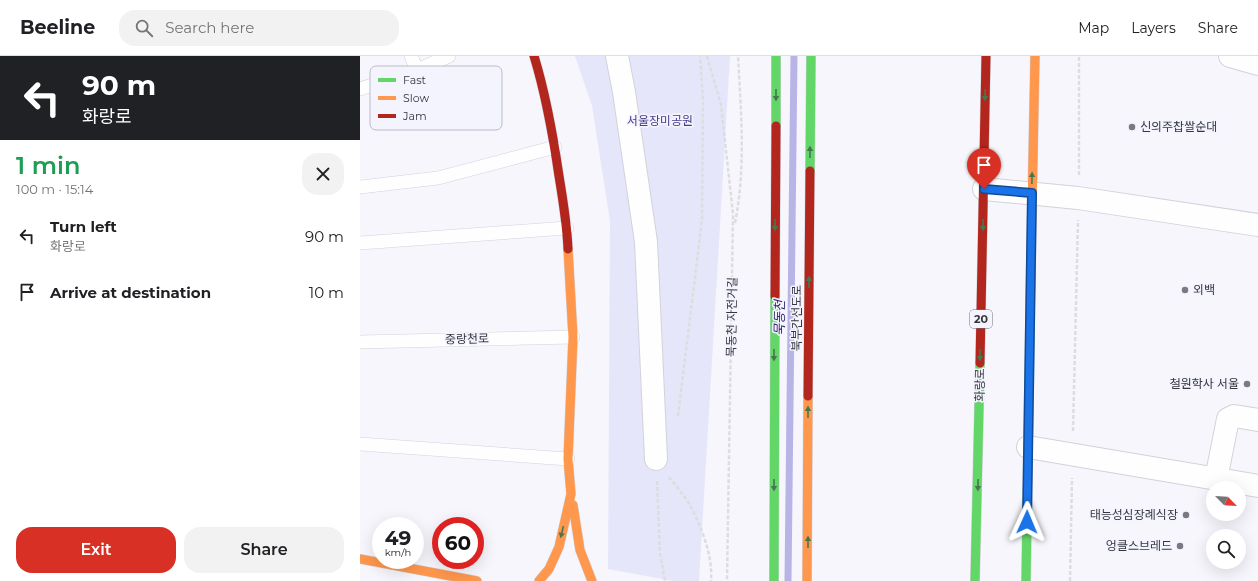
<!DOCTYPE html>
<html lang="en">
<head>
<meta charset="utf-8">
<style>
	body { margin:0; font-family:Montserrat,"Noto Sans KR",sans-serif; background:#f2f2f2; color:#202124; height:100vh; display:flex; flex-direction:column; font-size:15px; white-space:nowrap }
	* { box-sizing:border-box; margin:0 }
	p { font-size:13px; color:#757577 }
	.icon { flex:none; width:22px; height:22px; fill:none; stroke:currentColor; stroke-width:2; stroke-linecap:round; stroke-linejoin:round }
	.map { position:relative; flex:1; overflow:hidden }
	.details { display:flex; flex-direction:column; background:#fff; width:360px }
	.details>* { flex:none }
	.guide { background:#202124; color:#fff; overflow:hidden }
	.needle { width:26px; rotate:114deg }
	.tools { position:absolute; left:846px; top:425px; display:grid; gap:8px }
	.tools a { display:grid; place-items:center; width:40px; height:40px; border-radius:50%; background:#fff; box-shadow:0 4px 16px #0002; font-size:20px }
	.speed { position:absolute; left:12px; top:461px; display:flex; gap:8px; font-size:20px; font-weight:700; text-align:center }
	.speed>* { display:grid; place-content:center; width:52px; height:52px; border-radius:50%; background:#fff; box-shadow:0 4px 16px #0002; line-height:1 }
	.speed small { font-size:10px; font-weight:400 }
	.speed .limit { border:6px solid #d22; background:#fff; color:#111 }
	.pin { position:absolute; display:grid; place-items:center; width:34px; height:34px; color:#fff; margin:-41px -17px; border-radius:50% 50% 50% 0; rotate:-45deg; box-shadow:0 0 4px #0007 }
	.pin .icon { rotate:45deg }
	.me { position:absolute; width:44px; margin:-22px; rotate:1deg; stroke-linejoin:round; filter:drop-shadow(0 0 3px #0008) }
	.turn { display:flex; align-items:center; gap:14px; height:84px; padding:0 16px; font-size:18px }
	.turn .icon { width:52px; height:52px; stroke-width:2.5 }
	.turn b { display:block; font-size:28px; line-height:34px }
	.round { display:grid; place-items:center; flex:none; width:42px; height:42px; border-radius:16px; background:#f2f2f2 }
	.overview { display:flex; align-items:center; justify-content:space-between; height:68px; padding:0 16px }
	h1 { font-size:24px; font-weight:600; line-height:30px; color:#1e9e55 }
	.button { display:flex; gap:8px; margin-top:auto; padding:8px 16px }
	.button a { flex:1; height:46px; border-radius:16px; background:#d93025; color:#fff; font-size:16px; font-weight:600; line-height:46px; text-align:center }
	.button a+a { background:#f2f2f2; color:#202124 }
	ul { padding:0; list-style:none }
	li { display:flex; align-items:center; gap:12px; height:56px; padding:0 16px }
	li div { flex:1 }
	li b { display:block; font-size:15px }
	li em { font-style:normal }
	header { display:flex; align-items:center; gap:24px; box-sizing:border-box; height:56px; padding:0 20px; background:#fff; border-bottom:1px solid #e0e0e0 }
	header strong { font-size:19px }
	nav { display:flex; gap:22px; margin-inline-start:auto; font-size:14px }
	.search { width:280px; height:36px; background:#f2f2f2; display:flex; align-items:center; gap:10px; box-sizing:border-box; padding:0 14px; border-radius:16px; color:#757577; font-size:15px }
	main { display:flex; flex:1; min-height:0 }
	.map>svg:first-child { display:block }
	.green { fill:#e6e6fb }
	.lines { fill:none; stroke-linecap:round; stroke-linejoin:round }
	.stream { stroke:#b8b4e6; stroke-width:7 }
	.lane-casing { stroke:#d2d2d9; stroke-width:14 }
	.street-casing { stroke:#d2d2d9; stroke-width:24 }
	.fast-casing { stroke:#d2d2d9; stroke-width:10 }
	.slow-casing { stroke:#d2d2d9; stroke-width:10 }
	.jam-casing { stroke:#d2d2d9; stroke-width:10 }
	.path { stroke:#dddde0; stroke-width:2.5; stroke-dasharray:4 2; stroke-linecap:butt }
	.lane { stroke:#fefeff; stroke-width:13 }
	.street { stroke:#fefeff; stroke-width:22 }
	.fast { stroke:#63d668; stroke-width:9 }
	.slow { stroke:#ff974d; stroke-width:9 }
	.jam { stroke:#b3261e; stroke-width:9 }
	.oneway { fill:#48764f }
	.route-casing { stroke:#114b97; stroke-width:10 }
	.route { stroke:#1a73e8; stroke-width:7 }
	.poi-dot { fill:#797981; stroke:#f4f4fe; stroke-width:1.5 }
	.labels { text-anchor:middle; stroke-width:3; stroke-linejoin:round; paint-order:stroke }
	.shield { fill:#f4f4fe; stroke:#6f6f78; stroke-width:1 }
	.shield-label { font-size:11px; font-weight:bold; fill:#36363f }
	.park-label { font-size:12px; fill:#493b8c; stroke:#f4f4fe }
	.poi-label { font-size:12px; fill:#36363f; stroke:#f4f4fe; text-anchor:end }
	.street-label { font-size:12px; fill:#36363f; stroke:#f4f4fe }
	.water-label { font-size:13px; font-style:italic; fill:#322170; stroke:#f4f4fe }
	.key { fill:#f4f4fe; stroke:#bbbbc5; stroke-width:1 }
	.key-label { font-size:11px; fill:#36363f }
</style>
</head>
<body>
<header>
<strong>Beeline</strong>
<div class="search"><svg class="icon" aria-label="search" viewBox="0 0 24 24"><circle cx="10" cy="10" r="6"/><path d="M15 15l6 6"/></svg>Search here</div>
<nav><a>Map</a><a>Layers</a><a>Share</a></nav>
</header>
<main>
<section class="details">
<div class="guide">
<div class="turn"><svg class="icon" aria-label="left" viewBox="0 0 24 24"><path d="M17 20v-9H6M10 6l-5 5 5 5"/></svg><div><b>90 m</b>화랑로</div></div>
</div>
<div class="overview"><div><h1>1 min</h1><p>100 m · 15:14</p></div><a class="round"><svg class="icon" aria-label="close" viewBox="0 0 24 24"><path d="M6 6l12 12M18 6L6 18"/></svg></a></div>
<ul>
<li><svg class="icon" aria-label="left" viewBox="0 0 24 24"><path d="M17 20v-9H6M10 6l-5 5 5 5"/></svg><div><b>Turn left</b><p>화랑로</p></div><em>90 m</em></li>
<li><svg class="icon" aria-label="arrive" viewBox="0 0 24 24"><path d="M6 21V4h12l-3 4 3 4H6"/></svg><div><b>Arrive at destination</b></div><em>10 m</em></li>
</ul>
<div class="button"><a>Exit</a><a>Share</a></div>
</section>
<div class="map">
<svg width="898" height="525" viewBox="0 0 898 525">
	<rect width="100%" height="100%" fill="#f6f6fc"/>
	<path class="green" d="M215 0H370L339 525H313L248 513 250 165 232 50Z"/>
	<g class="lines">
		<path class="stream" d="M428 525 434 0"/>
		<defs>
			<path id="lane" d="M51 0 57 14
				M0 33 57 14 89 0
				M0 131 78 122 195 91
				M0 187 207 172
				M0 286 213 281
				M0 388 208 403"/>
			<path id="street" d="M257 0 264 36 286 186 296 403
				M870 0 898 8
				M624 133 718 142 898 169
				M668 391 898 430
				M856 423 868 363 874 360 898 364"/>
			<path id="fast" d="M416 70V0
				M450 115 451 0
				M414 525 415 240
				M615 525 620 307
				M666 525 671 205"/>
			<path id="slow" d="M208 193 213 281 208 403 211 438
				M671 205 675 0
				M213 449 220 494 232 525
				M0 503 117 525
				M179 525 189 513 199 491 211 438
				M447 525 448 340"/>
			<path id="jam" d="M174 0C186 39 193 79 199 120 203 144 207 168 208 193
				M415 240 416 70
				M620 307 626 0
				M448 340 450 115"/>
		</defs>
		<use href="#lane" class="lane-casing"/>
		<use href="#street" class="street-casing"/>
		<use href="#fast" class="fast-casing"/>
		<use href="#slow" class="slow-casing"/>
		<use href="#jam" class="jam-casing"/>
		<path class="path" d="M347 0 361 49 373 158 367 525
			M719 119V0
			M375 167C386 111 381 56 378 0
			M318 360 342 164 343 44 340 0
			M713 375 718 164
			M309 421C316 430 325 440 331 451 342 472 353 501 351 525
			M297 425 300 497 305 525
			M710 525 712 422"/>
		<use href="#lane" class="lane"/>
		<use href="#street" class="street"/>
		<use href="#fast" class="fast"/>
		<use href="#slow" class="slow"/>
		<use href="#jam" class="jam"/>
	</g>
	<defs><path id="oneway-solid" d="M-6-.8H1V-3.2L6.5 0L1 3.2V.8H-6Z"/></defs>
	<g class="oneway">
		<use href="#oneway-solid" transform="translate(416 39) rotate(90)"/>
		<use href="#oneway-solid" transform="translate(625 39) rotate(91)"/>
		<use href="#oneway-solid" transform="translate(450 96) rotate(-90)"/>
		<use href="#oneway-solid" transform="translate(672 122) rotate(-89)"/>
		<use href="#oneway-solid" transform="translate(415 169) rotate(90)"/>
		<use href="#oneway-solid" transform="translate(623 169) rotate(91)"/>
		<use href="#oneway-solid" transform="translate(449 226) rotate(-90)"/>
		<use href="#oneway-solid" transform="translate(414 299) rotate(90)"/>
		<use href="#oneway-solid" transform="translate(620 299) rotate(91)"/>
		<use href="#oneway-solid" transform="translate(448 356) rotate(-90)"/>
		<use href="#oneway-solid" transform="translate(414 429) rotate(90)"/>
		<use href="#oneway-solid" transform="translate(618 429) rotate(91)"/>
		<use href="#oneway-solid" transform="translate(202 476) rotate(104)"/>
		<use href="#oneway-solid" transform="translate(448 486) rotate(-90)"/>
	</g>
	<g class="lines">
		<defs>
			<path id="route" d="M624 133 672 137 667 466"/>
		</defs>
		<use href="#route" class="route-casing"/>
		<use href="#route" class="route"/>
	</g>
	<g class="poi-dot">
		<circle cx="772" cy="71" r="4"/>
		<circle cx="825" cy="234" r="4"/>
		<circle cx="887" cy="328" r="4"/>
		<circle cx="826" cy="459" r="4"/>
		<circle cx="820" cy="490" r="4"/>
	</g>
	<g class="labels">
		<rect class="shield" x="610" y="254" width="22" height="18" rx="3"/>
		<g class="shield-label">
			<text x="621" y="267">20</text>
		</g>
		<g class="park-label">
			<text x="300" y="69">서울장미공원</text>
		</g>
		<g class="poi-label">
			<text x="780" y="75" text-anchor="start">신의주찹쌀순대</text>
			<text x="833" y="238" text-anchor="start">외백</text>
			<text x="879" y="332">철원학사 서울</text>
			<text x="818" y="463">태능성심장례식장</text>
			<text x="812" y="494">엉클스브레드</text>
		</g>
		<g class="street-label">
			<text transform="translate(372 261) rotate(-89)" y="4">묵동천 자전거길</text>
			<text transform="translate(437 262) rotate(-90)" y="4">북부간선도로</text>
			<text transform="translate(107 283) rotate(-1)" y="4">중랑천로</text>
			<text transform="translate(620 329) rotate(-89)" y="4">화랑로</text>
		</g>
		<g class="water-label">
			<text transform="translate(419 262) rotate(-89)" y="5">묵동천</text>
		</g>
	</g>
	<rect x="10" y="10" width="132" height="64" rx="6" class="key"/>
	<rect x="18" y="22" width="18" height="4" fill="#63d668"/>
	<rect x="18" y="40" width="18" height="4" fill="#ff974d"/>
	<rect x="18" y="58" width="18" height="4" fill="#b3261e"/>
	<g class="key-label">
		<text x="43" y="28">Fast</text>
		<text x="43" y="46">Slow</text>
		<text x="43" y="64">Jam</text>
	</g>
</svg>
<div class="tools">
<a><svg class="needle" viewBox="-14 -14 28 28"><path d="M0-13l5 13h-10z" fill="#e53935"/><path d="M0 13l5-13h-10z" fill="#757577"/></svg></a>
<a><svg class="icon" aria-label="search" viewBox="0 0 24 24"><circle cx="10" cy="10" r="6"/><path d="M15 15l6 6"/></svg></a>
</div>
<div class="speed"><div>49<small>km/h</small></div><div class="limit">60</div></div>
<div class="pin" style="left:624px;top:133px;background:#d93025"><svg class="icon" aria-label="arrive" viewBox="0 0 24 24"><path d="M6 21V4h12l-3 4 3 4H6"/></svg></div>
<svg class="me" style="left:667px;top:466px" viewBox="-20 -20 40 40"><path d="M0-17L14 15 0 8-14 15z" fill="#1a73e8" stroke="#fff" stroke-width="4"/></svg>
</div>
</main>
</body>
</html>
